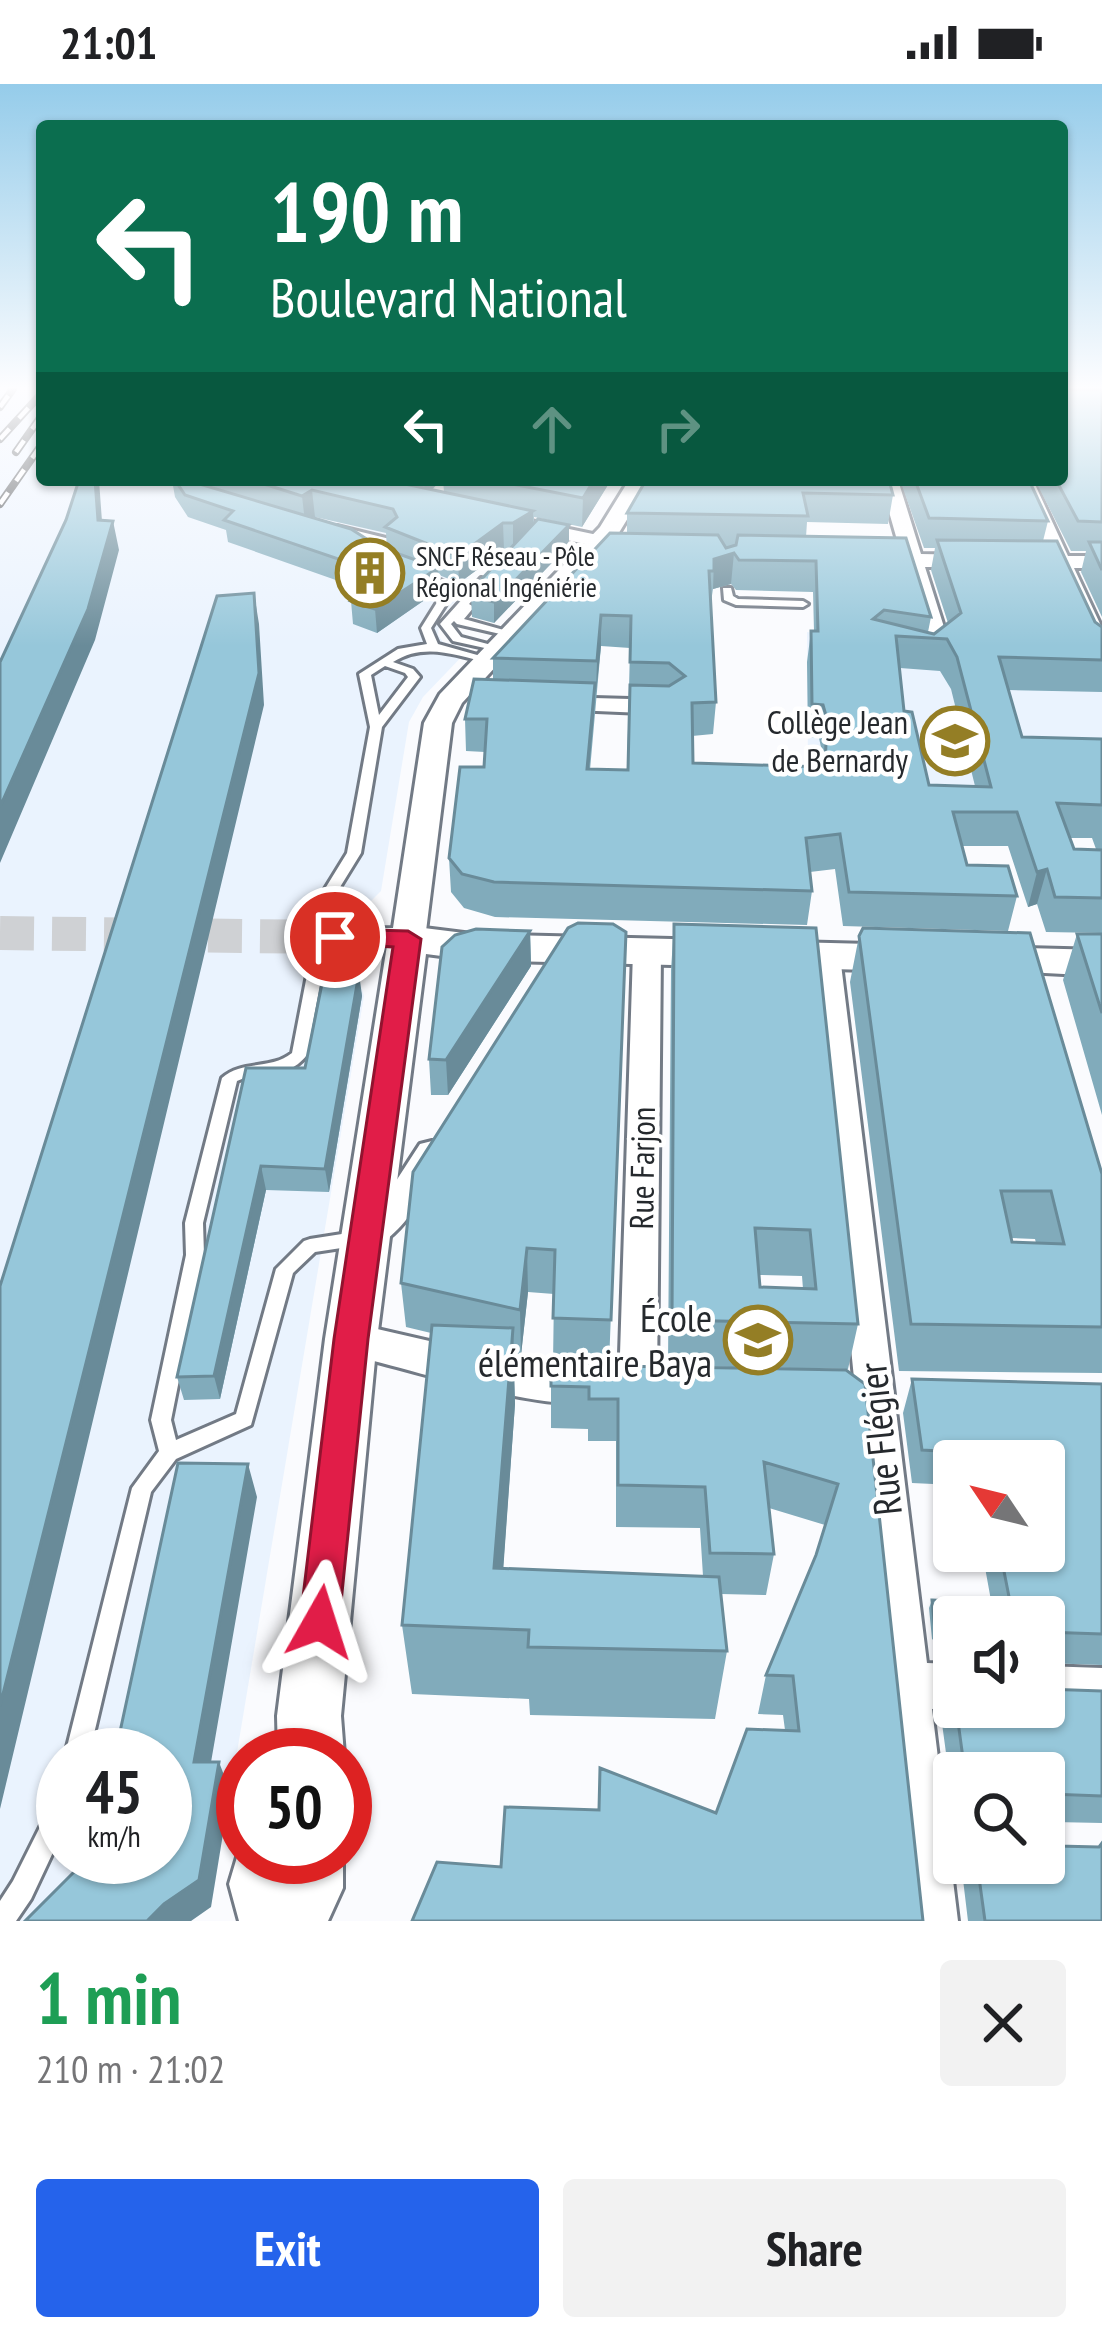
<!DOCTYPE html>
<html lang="en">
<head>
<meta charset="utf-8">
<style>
	body { margin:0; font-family:"PT Sans Narrow",sans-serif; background:#f2f2f2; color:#202124; height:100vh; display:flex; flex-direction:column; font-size:45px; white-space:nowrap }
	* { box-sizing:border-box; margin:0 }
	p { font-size:39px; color:#757577 }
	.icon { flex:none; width:66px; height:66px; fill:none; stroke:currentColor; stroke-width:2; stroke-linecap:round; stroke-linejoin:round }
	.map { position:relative; height:1837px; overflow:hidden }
	.side { display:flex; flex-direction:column; background:#fff; flex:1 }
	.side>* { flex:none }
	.hud { position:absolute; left:36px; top:36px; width:1032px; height:366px; border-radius:12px; box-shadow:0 3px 9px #0004; background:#0b6e4f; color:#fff; overflow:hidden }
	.needle { width:78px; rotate:305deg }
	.buttons { position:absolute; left:933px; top:1356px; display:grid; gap:24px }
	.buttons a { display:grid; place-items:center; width:132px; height:132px; border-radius:12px; background:#fff; box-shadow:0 3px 9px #0004; font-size:60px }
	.speed { position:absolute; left:36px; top:1644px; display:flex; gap:24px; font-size:60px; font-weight:700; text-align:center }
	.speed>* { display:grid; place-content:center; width:156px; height:156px; border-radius:50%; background:#fff; box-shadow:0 3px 9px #0004; line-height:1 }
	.speed small { font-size:30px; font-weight:400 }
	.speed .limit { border:18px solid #d22; background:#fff; color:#111 }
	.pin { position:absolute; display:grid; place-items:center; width:102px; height:102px; color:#fff; margin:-51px; border:6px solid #fff; border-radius:50%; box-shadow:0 3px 12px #0007 }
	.me { position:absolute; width:132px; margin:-66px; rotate:6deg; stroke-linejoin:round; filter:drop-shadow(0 0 9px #0008) }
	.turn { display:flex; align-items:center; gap:42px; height:252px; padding:0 36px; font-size:54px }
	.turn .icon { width:156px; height:156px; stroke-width:2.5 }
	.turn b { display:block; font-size:84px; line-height:102px }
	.lanes { display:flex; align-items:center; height:114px; padding:0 36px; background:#0003; justify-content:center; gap:60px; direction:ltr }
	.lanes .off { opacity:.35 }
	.round { display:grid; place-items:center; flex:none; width:126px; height:126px; border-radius:12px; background:#f2f2f2 }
	.head { display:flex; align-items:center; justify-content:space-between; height:204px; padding:0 36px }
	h1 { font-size:72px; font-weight:700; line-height:90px; color:#1e9e55 }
	.action { display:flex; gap:24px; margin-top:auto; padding:24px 36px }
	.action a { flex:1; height:138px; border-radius:12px; background:#2563eb; color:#fff; font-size:48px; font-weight:700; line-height:138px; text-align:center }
	.action a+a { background:#f2f2f2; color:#202124 }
	.status { display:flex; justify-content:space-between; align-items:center; height:84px; padding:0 60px; background:#fff; direction:ltr }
	.status svg { height:33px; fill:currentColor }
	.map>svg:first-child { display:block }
	.built { fill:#eaf3fe; fill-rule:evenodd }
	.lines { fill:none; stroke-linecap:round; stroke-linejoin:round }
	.tertiary-tunnel { stroke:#cfd1d4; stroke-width:34; stroke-dasharray:34 18; stroke-linecap:butt }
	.service-casing { stroke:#727a85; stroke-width:6 }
	.minor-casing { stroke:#727a85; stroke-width:6 }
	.tertiary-casing { stroke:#727a85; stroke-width:6 }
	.secondary-casing { stroke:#727a85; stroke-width:6 }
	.service { fill:#fff; fill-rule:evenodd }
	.minor { fill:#fff; fill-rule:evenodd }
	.tertiary { fill:#fff; fill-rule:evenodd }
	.secondary { fill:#fff; fill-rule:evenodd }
	.rail-casing { stroke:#45494d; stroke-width:8 }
	.rail { stroke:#fff; stroke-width:4.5; stroke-dasharray:14; stroke-linecap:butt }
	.wall { fill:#81abbb; fill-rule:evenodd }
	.shaded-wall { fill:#698b99 }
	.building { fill:#96c7da; stroke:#698b99; stroke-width:3; fill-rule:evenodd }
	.route { fill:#e11d48; stroke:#92132f; stroke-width:3 }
	.labels { text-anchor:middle; stroke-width:9; stroke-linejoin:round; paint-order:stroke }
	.far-poi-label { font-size:27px; fill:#25292d; stroke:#fff; text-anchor:start }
	.poi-label { font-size:33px; fill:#25292d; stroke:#fff; text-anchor:end }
	.street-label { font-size:33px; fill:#25292d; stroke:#fff }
	.near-poi-label { font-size:39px; fill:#25292d; stroke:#fff; text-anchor:end }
	.near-street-label { font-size:39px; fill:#25292d; stroke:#fff }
</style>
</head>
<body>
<div class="status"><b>21:01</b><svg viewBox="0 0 49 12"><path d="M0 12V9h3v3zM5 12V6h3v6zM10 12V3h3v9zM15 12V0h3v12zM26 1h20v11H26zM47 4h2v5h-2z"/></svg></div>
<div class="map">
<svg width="1102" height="1837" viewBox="0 0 1102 1837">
	<rect width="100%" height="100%" fill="#fafbfe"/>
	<path class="built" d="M0 305H42V396H184L205 406 457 440 409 481 477 496 440 533 438 551 443 558 469 565 423 613 409 638 381 807 363 825 337 830 327 878 356 887 364 912 211 1823 191 1837H0ZM63 1671H165V1773H63Z
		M807 548 1102 597V712L748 693 808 683Z"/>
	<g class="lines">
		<path class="tertiary-tunnel" d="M0 849 332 853"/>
		<defs>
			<path id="service" d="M337 442 394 456 395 458 377 472H369V468L382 459 334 447 332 445Z
				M421 488 457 503 431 544 438 560 495 576 489 579C456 571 424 558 393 578L413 585 420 593 382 643 361 769 337 808 307 971C286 997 264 985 237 997L203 1139 204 1171 171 1336 176 1356 236 1330 276 1185 304 1157 310 1155 361 1147 367 1149 370 1154 367 1159 361 1161 315 1168 293 1189 251 1341 176 1375 151 1408 89 1671H65L132 1404 159 1367 151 1336 186 1171 185 1139 222 994C242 976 271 986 292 969L323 808 347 769 370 643 359 590 398 565 427 560 421 544 446 504 417 493V489ZM385 582 405 589 408 593 379 631 371 591Z
				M481 494 490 496 469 520 474 523 464 535 518 550 513 553 457 540 454 537 451 540 461 553 503 564V568L453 557 440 540Z
				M723 504H731L733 512 738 515 803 517 808 520 803 523 736 521 724 516Z
				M63 1709V1747L31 1815 16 1837H0V1817L13 1797 55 1713Z"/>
			<path id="minor" d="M880 396H898L921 470 973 471 983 477 973 483H925L950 562 947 567H931L928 562 905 482H871L861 476 871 470H901Z
				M1015 396H1033L1068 472H1102V484H1074L1102 544V575L1091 568 1054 484H1027L1017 478 1027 472H1048Z
				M531 437 607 453 610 457 600 463 524 447 521 443Z
				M558 613 666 616 678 623 666 630 550 625V615Z
				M647 859 661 868 657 1301 652 1313 638 1317 624 1313 619 1301 633 868Z
				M826 863 840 872 927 1579 954 1580V1623H960L932 1625 958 1837H908L812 872Z
				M432 1057 444 1060 449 1069C432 1098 392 1176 354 1164L348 1154 385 1114 420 1060Z
				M351 1239 551 1285 601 1292 606 1304 601 1316C554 1332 406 1284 351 1271L338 1266 332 1255 338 1244Z
				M1044 1582 1102 1584V1630L1033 1623H1044Z"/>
			<path id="tertiary" d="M629 396H651L617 452 462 619 452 639 425 855 420 863 320 861 315 853 320 845 393 844 424 639 440 610 600 443Z"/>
			<path id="secondary" d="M408 842 472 850 909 861 923 865 929 874 923 883 909 887 472 876 426 870 377 1255 341 1632 344 1671H278L277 1632 325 1255 388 855 394 846Z
				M983 863 1102 866V892L969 885 963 876 969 867Z
				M243 1753V1773H343V1804L328 1837H239L229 1800Z"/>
		</defs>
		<use href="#service" class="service-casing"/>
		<use href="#minor" class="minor-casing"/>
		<use href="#tertiary" class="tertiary-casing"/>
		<use href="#secondary" class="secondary-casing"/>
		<use href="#service" class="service"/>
		<use href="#minor" class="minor"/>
		<use href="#tertiary" class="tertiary"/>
		<use href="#secondary" class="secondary"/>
		<defs>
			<path id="rail" d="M0 323 13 305
				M0 355 42 309
				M16 368 42 331
				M0 420 42 360"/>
		</defs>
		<use href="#rail" class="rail-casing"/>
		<use href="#rail" class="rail"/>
	</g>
	<path class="wall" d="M1102 305V533L1081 488 1086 467H1071L1035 396H1062Z
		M172 396H186L205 402 197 396H441L432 406 444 408 443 396H611L582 443 534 433V439L569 441V461L494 539 472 533 471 512 509 466H504L459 499 439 491V506L377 549 353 540 351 517 367 507 228 458 226 446 188 433 175 413ZM315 433 386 449 387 466 313 434Z
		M646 396 893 411 888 440 807 438 806 453 931 533 928 548 934 550 948 539 931 486 935 464H924L900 396H1029L1048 437 1043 457 1095 538 1102 543V608L1008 606 1022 653 1102 655V849L1046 848 1037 820 1028 823 1008 762H962L967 781 1017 812 1008 847 843 842 835 785 810 788 812 807 807 841 495 833 464 824 451 808 449 774 484 683 485 668 466 667 465 635 493 595V574L627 449V429ZM731 500 736 506 813 508 814 547H811L807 578 808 653 819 654 822 668V683L693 679 692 652 713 650 716 618 711 518 713 505ZM601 562 630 564 627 686H590ZM900 584 940 587 951 605 975 702 929 701 904 627ZM1070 754H1092L1096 765H1074Z
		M674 840 858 1240 848 1285 668 1282 671 886ZM759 1191 802 1192 803 1205 760 1203Z
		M530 847 531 882 448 1011H431L429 975Z
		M626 848 609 1280 553 1279 554 1210 528 1208 521 1271 513 1269 515 1320 503 1484 703 1492 700 1444 616 1443V1357H588V1345L551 1344V1281L846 1286 923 1837 501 1783 598 1726 600 1684 716 1729 785 1646 783 1631 758 1630 766 1591 816 1471 825 1441 769 1424 774 1470 766 1511 721 1510 727 1567 715 1635 530 1631 529 1615 412 1610 402 1541 431 1249 406 1243 401 1199Z
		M1077 850H1102V1031L1063 896Z
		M859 852 1102 1090V1289L899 1287 850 898ZM1011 1154 1035 1155 1036 1159 1012 1158Z
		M355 877 362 912 329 1108 266 1106 220 1315 184 1316 177 1293 246 984H305Z
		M912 1295 1102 1300V1581L1044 1579V1533H994L982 1467H1044V1377H954V1401L912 1399 903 1329Z
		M932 1516 954 1533V1572L932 1555 929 1524Z
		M953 1603 954 1623H1044L1102 1607V1739L1054 1738 1057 1762 1102 1837H968L961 1779H1044V1689H954V1728L941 1632Z"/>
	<path class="shaded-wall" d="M95 396H99L104 465 98 436Z
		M424 396H441L425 412Z
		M594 396H611L582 443 583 414Z
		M312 406 315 433 305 438 302 412Z
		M533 427 534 453 513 466V439Z
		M113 437 119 466 95 556 0 779V723Z
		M503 439 504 466 459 499 458 472Z
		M569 441V461L494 539V518Z
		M734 469 731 500 713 505 714 475Z
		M438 484 439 506 377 549 375 525Z
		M254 509 259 540 264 621 0 1725V1622Z
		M601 531V562L596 609 597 577Z
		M595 599 594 632 586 719 587 685Z
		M1047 785 1037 820 1028 823 1037 788Z
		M530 847 531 882 448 1011 446 976Z
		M355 877 357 898 359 889 362 912 329 1108 325 1085Z
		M261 1082 266 1106 220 1315 214 1292Z
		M527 1164 528 1208 521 1271 520 1226Z
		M513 1244 515 1320 499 1545 494 1484Z
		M248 1380 257 1413 206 1707 194 1678Z
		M219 1678 230 1707 211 1823 191 1837H147Z"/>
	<path class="building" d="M1062 305 1102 306V438L1078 437 1056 396H1062Z
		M79 396H95L98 436 113 437 88 525 0 723V578L66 436Z
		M175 396H186L351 445 379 463 438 484 375 525 351 517 391 493 224 436 233 427 185 411Z
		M251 396H386L533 427 513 439H503L458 472 385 443 397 433 393 425 312 406 302 412Z
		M491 396H594L583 414Z
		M646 396H889L893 411 803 409 808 432 627 429Z
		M915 396H1029L1048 437 929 434Z
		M538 435 569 441 494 518 471 512 477 500Z
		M610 449 718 451 726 464 736 461 738 451 906 454 931 533 884 526 873 535 934 550 961 529 937 456 1057 457 1095 538 1102 543V576L999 573 1022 653 1102 655V721L1057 719 1074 765 1102 766V814L1055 813 1047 785 1037 788 1017 728H953L967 781 1008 782 1017 812 849 808 840 750 806 754 812 807 494 798 462 790 449 774 460 683H484L487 635H465L474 595 595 599 587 685 628 686 630 601 669 602 685 592 669 579 630 578 631 532 601 531 597 577 493 574ZM734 469 739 476 816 477 818 547H811L812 620 823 621 827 635 825 683 693 679 692 619 716 618 709 487H714V475ZM896 552 947 555 957 573 991 703 929 701 912 628 904 627Z
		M1089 458H1102V486Z
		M254 509 259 589 0 1622V1202L217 512Z
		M578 839 613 840 626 848 611 1236 553 1234 555 1166 527 1164 520 1226 401 1199 413 1088 568 844Z
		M674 840 816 844 858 1240 672 1236ZM755 1144 810 1146 816 1205 760 1203Z
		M863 844 1030 849 1102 1090V1243L911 1240 859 852ZM1001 1107H1051L1064 1160 1012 1158Z
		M476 845 530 847 446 976 429 975 442 863 455 851Z
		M1077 850H1102V929Z
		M327 875 355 877 352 889H359L325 1085 261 1082 214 1292 177 1293 246 984H305Z
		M432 1241 513 1244 494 1484 719 1493 727 1567 528 1563 529 1546 402 1541Z
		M551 1281 846 1286 865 1300 923 1837H412L437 1778 501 1783 505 1723 599 1726 600 1684 716 1729 747 1645 799 1647 793 1592 766 1591 816 1471 838 1400 764 1378 774 1470 710 1469 705 1403 618 1401V1315H589V1303L551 1302Z
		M912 1295 1102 1300V1550L1044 1548V1533H1013L1000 1467H1044V1377H991L995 1370 922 1366Z
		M178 1379 248 1380 194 1678H219L199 1796 164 1820 147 1837H25L89 1773H165V1671H115Z
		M932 1516 952 1517 955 1533 954 1561 935 1547Z
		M1044 1605 1102 1607V1712L1050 1710 1057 1762 1099 1763 1102 1759V1837H985L977 1779H1044V1689H965L956 1623H1044Z"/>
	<linearGradient id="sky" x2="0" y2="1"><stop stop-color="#95ccea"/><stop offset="0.54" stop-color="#fdfdff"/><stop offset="1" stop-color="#fdfdff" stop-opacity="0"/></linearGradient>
	<rect width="1102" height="562" fill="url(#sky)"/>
	<path class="route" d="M335 845 408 847 421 855 368 1255 339 1538 334 1551 320 1557 305 1551 300 1538 334 1255 393 863 326 859 322 853 326 847Z"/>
	<defs>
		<symbol id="building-ring" viewBox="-11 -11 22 22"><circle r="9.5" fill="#fff" stroke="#947e25" stroke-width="1.5"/><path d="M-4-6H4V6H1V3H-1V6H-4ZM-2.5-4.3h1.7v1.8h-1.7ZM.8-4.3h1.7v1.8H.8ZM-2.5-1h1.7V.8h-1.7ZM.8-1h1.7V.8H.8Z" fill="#947e25"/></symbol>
		<symbol id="school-ring" viewBox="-11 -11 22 22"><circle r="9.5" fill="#fff" stroke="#947e25" stroke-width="1.5"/><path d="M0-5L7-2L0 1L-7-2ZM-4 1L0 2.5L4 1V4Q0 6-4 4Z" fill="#947e25"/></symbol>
	</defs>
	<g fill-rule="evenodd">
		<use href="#building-ring" x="332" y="451" width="76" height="76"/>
		<use href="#school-ring" x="917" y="619" width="76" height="76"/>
		<use href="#school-ring" x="720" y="1218" width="76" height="76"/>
	</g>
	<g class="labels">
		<g class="far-poi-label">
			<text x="416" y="482">SNCF Réseau - Pôle<tspan x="416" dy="31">Régional Ingéniérie</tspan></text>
		</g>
		<g class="poi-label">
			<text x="908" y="650">Collège Jean<tspan x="908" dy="38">de Bernardy</tspan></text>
		</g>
		<g class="street-label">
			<text transform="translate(642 1084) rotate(-89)" y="12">Rue Farjon</text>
		</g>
		<g class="near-poi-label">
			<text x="712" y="1248">École<tspan x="712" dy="45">élémentaire Baya</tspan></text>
		</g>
		<g class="near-street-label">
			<text transform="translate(880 1355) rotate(-96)" y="14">Rue Flégier</text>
		</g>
	</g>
</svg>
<div class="buttons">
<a><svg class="needle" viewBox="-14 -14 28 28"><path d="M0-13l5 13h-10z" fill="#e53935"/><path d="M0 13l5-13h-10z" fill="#757577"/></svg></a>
<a><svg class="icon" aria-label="sound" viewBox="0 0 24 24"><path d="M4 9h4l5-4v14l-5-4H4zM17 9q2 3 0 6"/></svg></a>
<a><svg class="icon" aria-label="search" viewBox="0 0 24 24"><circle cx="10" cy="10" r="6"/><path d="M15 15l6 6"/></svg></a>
</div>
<div class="speed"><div>45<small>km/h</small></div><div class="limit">50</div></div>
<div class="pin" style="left:335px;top:853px;background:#d93025"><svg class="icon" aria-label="arrive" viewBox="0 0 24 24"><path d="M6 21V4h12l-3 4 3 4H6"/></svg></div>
<svg class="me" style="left:320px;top:1538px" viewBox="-20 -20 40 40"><path d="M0-17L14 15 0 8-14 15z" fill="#e11d48" stroke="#fff" stroke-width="4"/></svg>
<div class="hud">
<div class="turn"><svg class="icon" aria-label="left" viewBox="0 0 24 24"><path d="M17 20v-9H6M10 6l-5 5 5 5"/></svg><div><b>190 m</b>Boulevard National</div></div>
<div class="lanes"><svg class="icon" aria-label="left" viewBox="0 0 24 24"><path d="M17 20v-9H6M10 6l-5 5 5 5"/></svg><svg class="icon off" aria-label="ahead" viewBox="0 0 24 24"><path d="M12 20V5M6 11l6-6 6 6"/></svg><svg class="icon off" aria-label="right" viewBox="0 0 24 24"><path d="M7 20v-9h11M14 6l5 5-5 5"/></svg></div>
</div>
</div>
<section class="side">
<div class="head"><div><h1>1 min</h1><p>210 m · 21:02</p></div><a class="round"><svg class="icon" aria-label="close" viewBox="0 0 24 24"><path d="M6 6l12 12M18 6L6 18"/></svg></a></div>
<div class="action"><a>Exit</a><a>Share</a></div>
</section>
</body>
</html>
